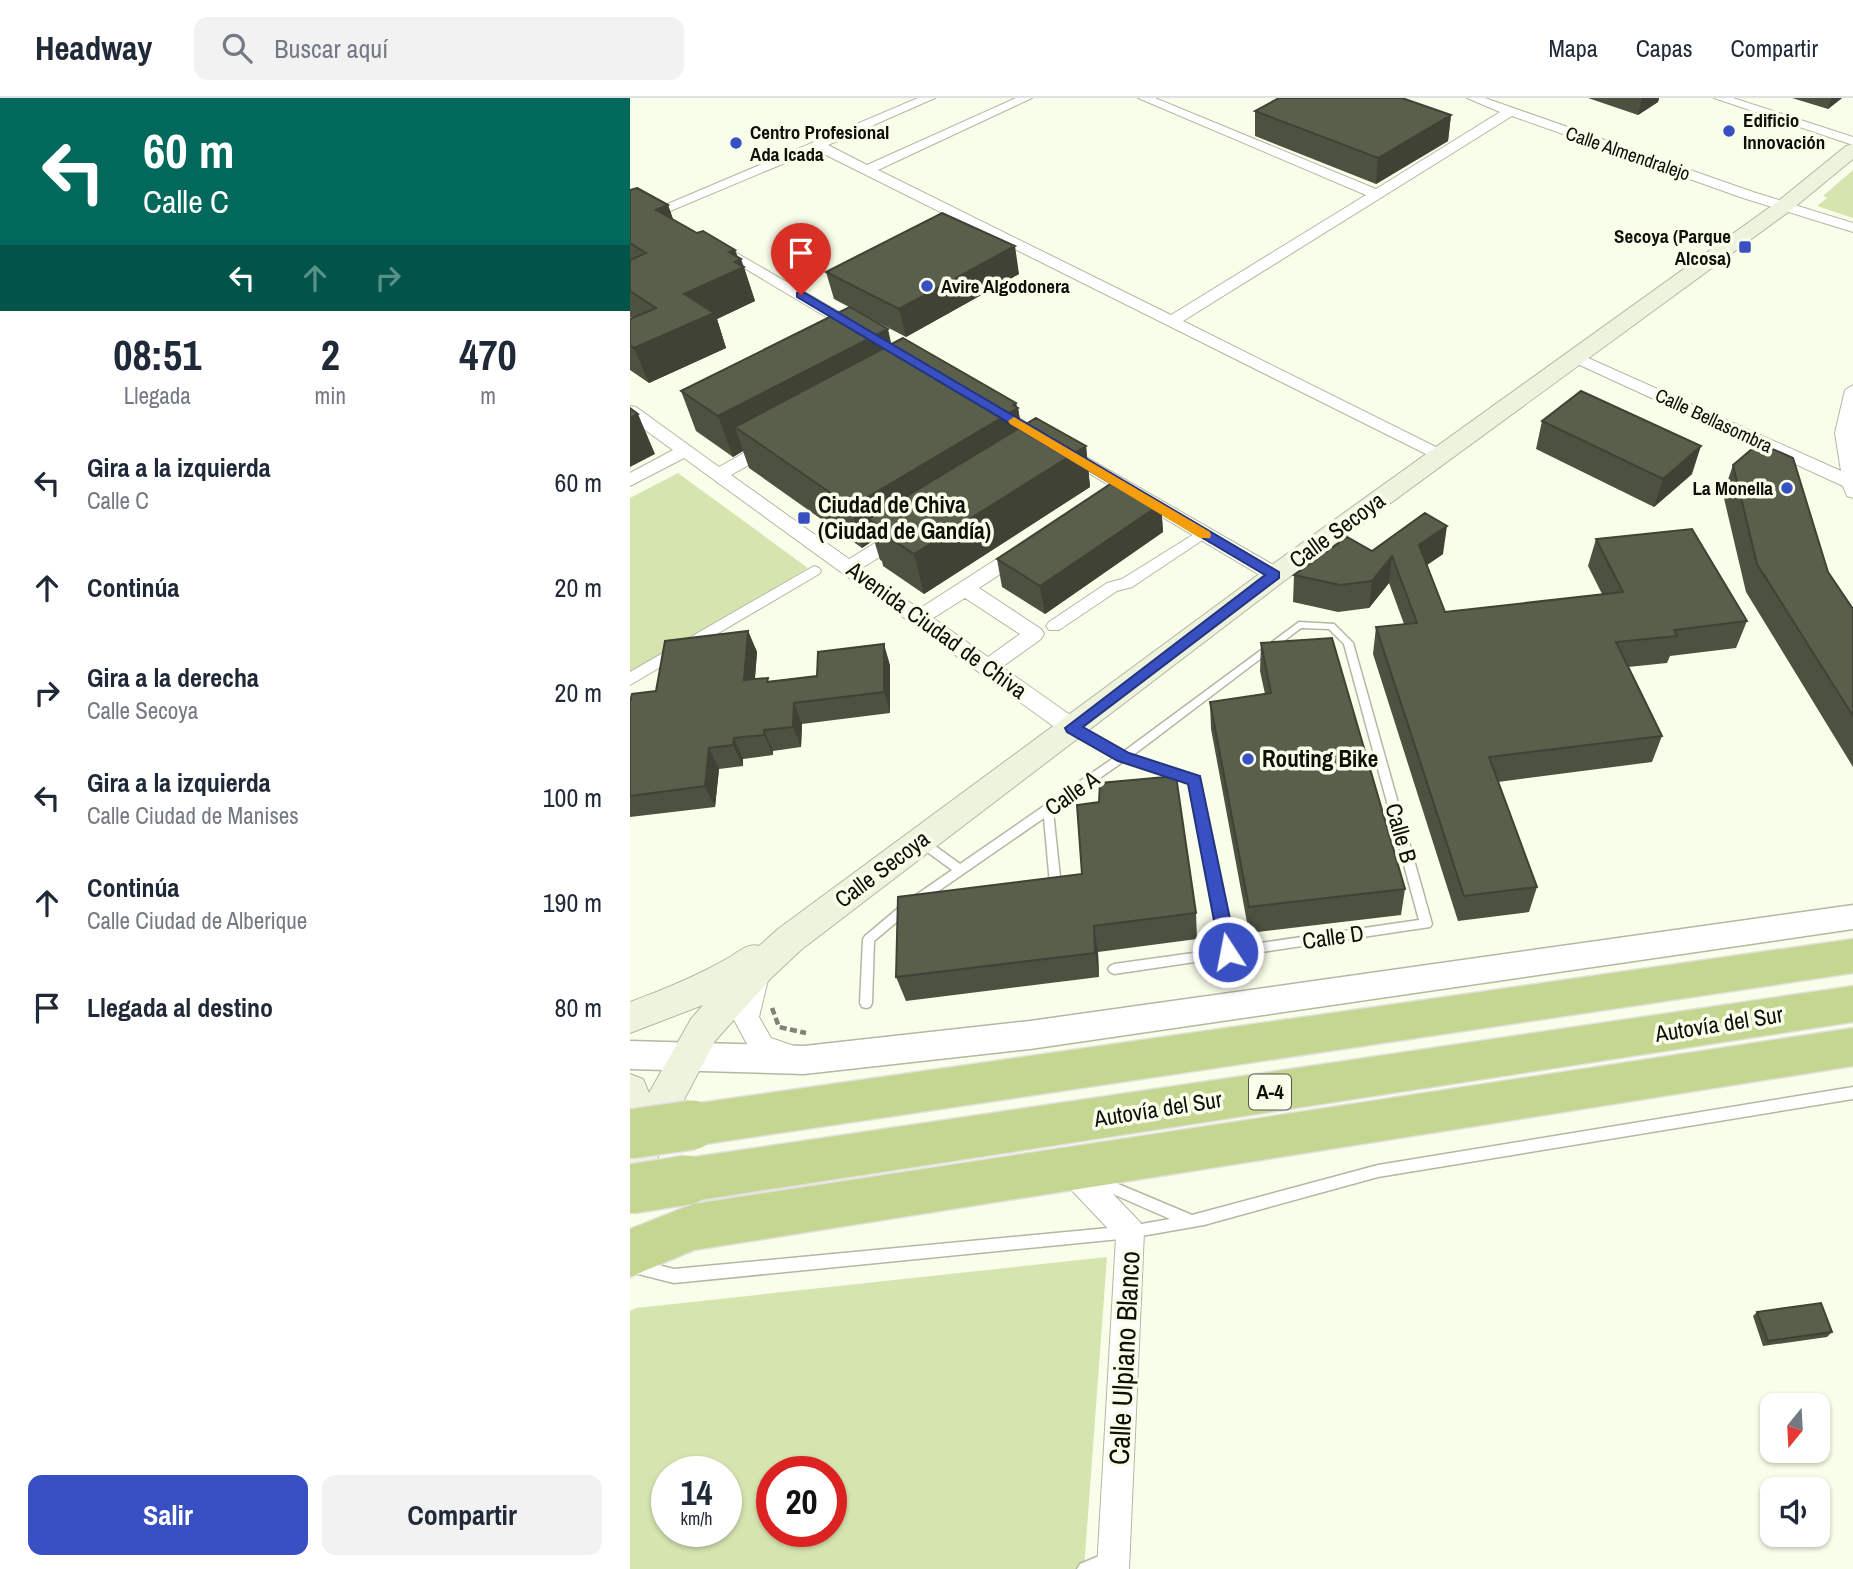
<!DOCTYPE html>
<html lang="es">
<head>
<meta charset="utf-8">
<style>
	body { margin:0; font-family:"Archivo Narrow",sans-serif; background:#f2f2f3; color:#1f2937; height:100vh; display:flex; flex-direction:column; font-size:26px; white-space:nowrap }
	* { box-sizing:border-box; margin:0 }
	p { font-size:23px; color:#747a83 }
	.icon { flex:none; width:38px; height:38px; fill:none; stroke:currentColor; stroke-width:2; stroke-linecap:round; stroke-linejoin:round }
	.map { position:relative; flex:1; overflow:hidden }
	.sheet { display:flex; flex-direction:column; background:#fff; width:630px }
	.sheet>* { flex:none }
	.guide { background:#00695c; color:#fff; overflow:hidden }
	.needle { width:46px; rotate:198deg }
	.buttons { position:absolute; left:1130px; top:1295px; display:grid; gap:14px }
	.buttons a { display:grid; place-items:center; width:70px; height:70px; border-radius:14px; background:#fff; box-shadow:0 2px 5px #0004; font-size:35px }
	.speed { position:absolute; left:21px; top:1358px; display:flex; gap:14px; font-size:35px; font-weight:700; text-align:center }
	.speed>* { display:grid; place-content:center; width:91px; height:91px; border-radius:50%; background:#fff; box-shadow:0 2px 5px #0004; line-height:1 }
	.speed small { font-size:18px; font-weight:400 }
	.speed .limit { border:10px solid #d22; background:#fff; color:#111 }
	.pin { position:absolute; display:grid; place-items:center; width:60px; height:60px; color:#fff; margin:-72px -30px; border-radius:50% 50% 50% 0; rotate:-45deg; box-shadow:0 0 7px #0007 }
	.pin .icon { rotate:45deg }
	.me { position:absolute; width:77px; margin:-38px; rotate:349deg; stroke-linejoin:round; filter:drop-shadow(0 0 5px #0008) }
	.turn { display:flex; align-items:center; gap:24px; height:147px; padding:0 28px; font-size:32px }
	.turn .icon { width:91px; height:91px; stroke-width:2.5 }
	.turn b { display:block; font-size:49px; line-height:60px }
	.lanes { display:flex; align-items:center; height:66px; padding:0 28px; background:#0003; justify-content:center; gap:35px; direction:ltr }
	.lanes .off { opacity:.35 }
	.eta { display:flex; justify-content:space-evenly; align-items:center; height:119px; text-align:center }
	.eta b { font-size:42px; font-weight:800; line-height:49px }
	.button { display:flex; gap:14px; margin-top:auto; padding:14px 28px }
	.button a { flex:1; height:80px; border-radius:14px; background:#3950c2; color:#fff; font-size:28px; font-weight:800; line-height:80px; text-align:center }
	.button a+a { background:#f2f2f3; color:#1f2937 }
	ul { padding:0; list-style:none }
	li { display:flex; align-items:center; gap:21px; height:105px; padding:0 28px }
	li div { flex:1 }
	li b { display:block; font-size:26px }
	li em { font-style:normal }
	header { display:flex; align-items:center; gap:42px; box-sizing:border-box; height:98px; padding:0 35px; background:#fff; border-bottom:2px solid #e0e1e3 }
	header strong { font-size:33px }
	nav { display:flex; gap:38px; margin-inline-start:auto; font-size:24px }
	.search { width:490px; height:63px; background:#f2f2f3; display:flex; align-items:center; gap:18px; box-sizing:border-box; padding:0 24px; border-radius:14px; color:#747a83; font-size:26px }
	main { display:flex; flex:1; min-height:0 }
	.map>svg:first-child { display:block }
	.green { fill:#d6e5b0; fill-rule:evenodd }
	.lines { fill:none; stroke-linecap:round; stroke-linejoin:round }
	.service-casing { stroke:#b2b8a1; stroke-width:3 }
	.pedestrian-casing { stroke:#b2b8a1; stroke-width:2 }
	.minor-casing { stroke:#b2b8a1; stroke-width:2 }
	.tertiary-casing { stroke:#b2b8a1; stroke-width:3 }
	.secondary-casing { stroke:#b2b8a1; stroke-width:2 }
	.motorway-casing { stroke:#e2e2e1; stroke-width:3 }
	.path { stroke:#7f8275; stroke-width:4.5; stroke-dasharray:7 3.5; stroke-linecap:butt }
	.service { fill:#fff; fill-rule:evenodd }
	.pedestrian { fill:#fff; fill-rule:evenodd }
	.minor { fill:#fff; fill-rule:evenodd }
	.tertiary { fill:#fff; fill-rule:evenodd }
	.secondary { fill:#eef3de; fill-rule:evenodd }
	.motorway { fill:#c5d691; fill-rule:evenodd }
	.motorway-bridge-casing { stroke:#e2e2e1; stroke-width:52; stroke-linecap:butt }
	.motorway-bridge { stroke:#c5d691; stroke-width:49 }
	.wall { fill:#4d5240 }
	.shaded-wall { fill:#3f4234 }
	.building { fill:#5a5f4b; stroke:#3f4234; stroke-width:2 }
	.route { fill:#3950c2; stroke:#25347e; stroke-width:2 }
	.slow { fill:#f59e0b }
	.poi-dot { fill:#3950c2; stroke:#f9feeb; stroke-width:2.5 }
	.labels { text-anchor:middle; stroke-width:7; stroke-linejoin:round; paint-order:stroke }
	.far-poi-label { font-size:19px; font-weight:bold; fill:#0f1109; stroke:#f9feeb; text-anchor:start }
	.far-street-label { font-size:19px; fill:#0f1109; stroke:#f9feeb }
	.shield { fill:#f9feeb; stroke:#55584d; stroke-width:2 }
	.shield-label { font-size:21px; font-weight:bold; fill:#0f1109 }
	.poi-label { font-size:23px; font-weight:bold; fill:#0f1109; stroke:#f9feeb; text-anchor:start }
	.street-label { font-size:23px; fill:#0f1109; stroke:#f9feeb }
	.near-street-label { font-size:28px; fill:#0f1109; stroke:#f9feeb }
</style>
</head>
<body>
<header>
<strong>Headway</strong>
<div class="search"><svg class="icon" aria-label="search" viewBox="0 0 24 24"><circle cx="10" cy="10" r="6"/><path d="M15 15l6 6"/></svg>Buscar aquí</div>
<nav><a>Mapa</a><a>Capas</a><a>Compartir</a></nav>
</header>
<main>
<section class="sheet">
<div class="guide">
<div class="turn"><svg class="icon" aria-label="left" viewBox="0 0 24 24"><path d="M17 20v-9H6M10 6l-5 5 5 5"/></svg><div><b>60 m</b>Calle C</div></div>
<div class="lanes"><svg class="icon" aria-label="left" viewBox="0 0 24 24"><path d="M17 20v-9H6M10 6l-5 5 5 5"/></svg><svg class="icon off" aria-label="ahead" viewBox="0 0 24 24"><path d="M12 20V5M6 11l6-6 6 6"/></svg><svg class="icon off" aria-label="right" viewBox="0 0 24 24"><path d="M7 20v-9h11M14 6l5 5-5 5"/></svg></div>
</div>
<div class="eta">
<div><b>08:51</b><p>Llegada</p></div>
<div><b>2</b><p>min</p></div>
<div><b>470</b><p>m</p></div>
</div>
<ul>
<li><svg class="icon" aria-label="left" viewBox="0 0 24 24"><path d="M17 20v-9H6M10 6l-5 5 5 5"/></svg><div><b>Gira a la izquierda</b><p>Calle C</p></div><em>60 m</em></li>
<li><svg class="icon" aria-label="ahead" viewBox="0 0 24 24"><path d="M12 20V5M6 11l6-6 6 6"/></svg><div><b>Continúa</b></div><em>20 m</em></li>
<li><svg class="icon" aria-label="right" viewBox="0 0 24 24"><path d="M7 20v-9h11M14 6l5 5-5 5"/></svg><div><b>Gira a la derecha</b><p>Calle Secoya</p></div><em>20 m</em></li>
<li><svg class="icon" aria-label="left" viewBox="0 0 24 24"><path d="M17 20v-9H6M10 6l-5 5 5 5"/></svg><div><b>Gira a la izquierda</b><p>Calle Ciudad de Manises</p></div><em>100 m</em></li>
<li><svg class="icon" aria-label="ahead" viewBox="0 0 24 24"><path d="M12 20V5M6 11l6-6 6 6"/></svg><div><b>Continúa</b><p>Calle Ciudad de Alberique</p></div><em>190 m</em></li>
<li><svg class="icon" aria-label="arrive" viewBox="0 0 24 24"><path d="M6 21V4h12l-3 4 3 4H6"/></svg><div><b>Llegada al destino</b></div><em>80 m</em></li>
</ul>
<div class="button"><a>Salir</a><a>Compartir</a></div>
</section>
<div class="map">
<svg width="1223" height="1471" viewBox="0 0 1223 1471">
	<rect width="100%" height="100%" fill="#f9feeb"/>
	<path class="green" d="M1223 72V120L1187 108 1197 100 1193 98Z
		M48 375 178 470 0 575V400Z
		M477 1159 454 1471H0V1213L6 1210ZM37 1374H96V1433H37ZM142 1374H201V1433H142Z"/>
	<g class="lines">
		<defs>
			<path id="service" d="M669 524 704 526 723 545 802 826 800 829 484 876 480 874 478 871 480 868 484 866 592 851 560 684 494 663 423 713 431 789 430 792 423 794 419 793 418 790 420 786 414 720 281 812 244 843 242 905 240 909 236 910 232 909 230 905 233 841 235 838 273 806 322 772 289 748 288 745 289 742H297L330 766 485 659 439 633 437 630 439 627H445L493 654ZM671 530 699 531 714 546 789 822 603 849 570 682 569 679 502 658Z
				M1223 989V1001L748 1079 574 1127 500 1140 44 1185 0 1174V1160L44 1171 500 1128 540 1121 458 1085 456 1081 458 1077 462 1075 562 1117 748 1067Z
				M481 1453 486 1456 489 1461 486 1466 475 1471H447L450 1466Z"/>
			<path id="pedestrian" d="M572 431 577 433 579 436 577 439 502 489 487 493 429 532H419L416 528 419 524 477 485 492 481Z
				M184 468 189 470 191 473 189 476 0 587V574Z"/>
			<path id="minor" d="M288 0H305L198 47 237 67 386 0H402L248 72 541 217 736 97 508 0H525L746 91 870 14 837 0H855L1123 94 1223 125V134L1113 100 882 18 553 223 816 354 819 358 816 362 810 363 186 52 33 116H23L21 113Z
				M1084 0H1103L1223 39V47Z
				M84 142 235 229 237 232 229 237 223 235 79 149 77 146 79 143Z
				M947 255 1211 373 1205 335 1215 292 1223 287V400L1217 398 1213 388 941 263 939 260 941 257Z
				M364 306 652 472 655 477 652 482H638L358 315 356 311 358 307Z
				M0 308 6 309 89 369 135 343H147L150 347 147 351 101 377 219 461 266 432H280L282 436 280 440 232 470 289 511 387 448H401L403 452 401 456 349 490 411 531 414 536 411 541 372 569 450 624 453 630 450 636 442 638 434 636 54 360 0 388V375L43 352 0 321ZM335 500 390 536 358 559 303 520Z
				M128 862 137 866 140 873 129 919 141 940 167 949 171 957 167 965 158 969 123 957 103 920 119 866Z
				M441 1059 451 1063 510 1124 514 1134 499 1471H467L486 1139 431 1081 427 1072 431 1063Z"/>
			<path id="tertiary" d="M1223 807V831L400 951 174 976 0 971V943L174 948 400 923Z"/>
			<path id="secondary" d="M1223 46V61L1161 112 654 483 172 851 141 880 85 943 30 1047 24 1082 14 1108 0 1113V976L13 981 19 995 61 921 73 907 0 935V904C35 891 67 878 100 859 109 853 119 845 129 848L148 831 636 471 1147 104 1216 48Z"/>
			<path id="motorway" d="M1223 841V875L62 1048 46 1042 39 1027 46 1012 62 1006Z
				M1223 888V924L57 1104 41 1098 34 1082 41 1066 57 1060Z
				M1223 930V968L64 1152 0 1179V1131L63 1106Z"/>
		</defs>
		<use href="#service" class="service-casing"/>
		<use href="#pedestrian" class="pedestrian-casing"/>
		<use href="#minor" class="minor-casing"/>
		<use href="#tertiary" class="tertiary-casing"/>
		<use href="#secondary" class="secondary-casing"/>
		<use href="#motorway" class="motorway-casing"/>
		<path class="path" d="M142 910 149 929 176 935"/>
		<use href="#service" class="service"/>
		<use href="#pedestrian" class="pedestrian"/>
		<use href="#minor" class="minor"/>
		<use href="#tertiary" class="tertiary"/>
		<use href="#secondary" class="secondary"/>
		<use href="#motorway" class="motorway"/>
		<defs>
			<path id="motorway-bridge" d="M0 1036 62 1027
				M0 1091 57 1082"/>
		</defs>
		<use href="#motorway-bridge" class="motorway-bridge-casing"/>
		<use href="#motorway-bridge" class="motorway-bridge"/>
	</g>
	<path class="wall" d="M958 0H1029L1028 4 1008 17Z
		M1162 0H1212L1198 11Z
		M625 13 821 17 818 43 746 86 625 38Z
		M0 92 38 107 43 121 67 135 105 152 108 159 113 168 125 203 87 221 96 250 19 285 0 272V221L2 220 0 219Z
		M196 174 389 176 276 239 232 216 261 246 386 305 387 309 388 310 391 329 456 348 460 389 294 496 253 468 252 463 250 462 244 442 232 450 119 370 113 353 103 359 66 333 51 293 219 209 204 201Z
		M912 323 1062 376 1024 409 906 351Z
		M1103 367 1198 474 1223 511V669L1116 494 1093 396Z
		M531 406 533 434 415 516 372 489 367 461Z
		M966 441 1117 523 1106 550 1040 558 1037 565 998 569 1032 638 1022 664 868 684 907 789 899 814 828 823 743 556 746 529 774 526 759 485 739 510 708 514 663 504 664 477 742 453 813 456 797 467 815 514 972 496 958 468Z
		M118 533 127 554 125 581 139 583 187 578 260 567V615L172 626 171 649 143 653V657L113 661V668L89 671 85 709 0 719V604L26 593Z
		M631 545 775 791 771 817 619 835 581 631 580 604 635 596 630 573Z
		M268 799 566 815 567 841 468 854 469 879 276 903 266 879Z
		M1127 1214 1202 1234 1197 1239 1133 1248 1123 1218Z"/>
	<path class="shaded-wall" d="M1012 0H1029L1028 4 1008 17Z
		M1201 0H1212L1198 11Z
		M821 17 818 43 746 86 748 60Z
		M38 107 50 141 26 112Z
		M385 148 389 176 276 239 269 211Z
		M105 152 108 162 111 161 114 169 125 203 87 221 96 250 19 285 4 250 54 196 99 154Z
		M258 231 267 271 105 329 113 353 103 359 88 318Z
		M386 305 387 311 388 310 395 350 239 421 244 442 232 450 221 409Z
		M8 316 25 356 0 369V320Z
		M456 348 460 389 294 496 284 456Z
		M1071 348 1062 376 1024 409 1033 381Z
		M531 406 533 434 415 516 410 488Z
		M817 428 813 456 785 475 789 447Z
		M762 458 759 485 739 510 742 483Z
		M118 533 127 554 123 603 114 582Z
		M254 546 260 567V615L254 594Z
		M164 605 172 626 171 649 163 629Z
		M134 632 143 653V657L134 637Z
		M104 640 113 661V668L103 647Z
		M79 650 89 671 85 709 75 688Z
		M464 828 468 854 469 879 465 855Z"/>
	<path class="building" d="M649 0H772L821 17 748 60 625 13Z
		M7 90 38 107 26 112 67 135 73 133 105 152 99 154 111 161 105 164 114 169 54 196 84 215 4 250 0 247V221L26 210 0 193V162L16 155 0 145V92Z
		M312 115 385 148 269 211 196 174Z
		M220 209 258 231 88 318 51 293Z
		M273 240 386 305 383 307 388 310 221 409 105 329Z
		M951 293 1071 348 1033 381 912 323Z
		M0 310 8 316 0 320Z
		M406 320 456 348 284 456 242 428 245 426 239 421Z
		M1129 345 1163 360 1198 474 1223 511V618L1127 466 1103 367Z
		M488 381 531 406 410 488 367 461Z
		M795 415 817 428 789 447 815 514 993 494 966 441 1062 431 1117 523 1044 532 1047 538 986 544 1032 638 859 659 907 789 834 798 746 529 787 525 762 458 742 483 710 487 664 477 717 439 742 453Z
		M118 533 114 582 138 580 137 584 187 578 188 554 254 546V594L164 605 163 629 134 632V637L104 640 103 647 79 650 75 688 0 698V604L2 596 26 593 35 543Z
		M702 540 775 791 619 809 580 604 641 595 631 545Z
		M546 678 566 815 464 828 465 855 266 879 268 799 452 776 447 707 469 704 470 685Z
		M1191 1205 1202 1234 1138 1243 1127 1214Z"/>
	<path class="route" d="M167 195H175L649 474V480L453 629 499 655 570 678 607 854 604 859 598 861 592 859 590 854 558 686 488 663 437 634 435 630 635 477 167 199Z"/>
	<path class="slow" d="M384 319 580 434 581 437 580 440H570L380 326 378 323Z"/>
	<g class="poi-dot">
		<circle cx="1099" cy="33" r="7"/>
		<circle cx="106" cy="45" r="7"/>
		<rect x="1108" y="142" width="14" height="14" rx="3.5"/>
		<circle cx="297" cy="188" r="7"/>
		<circle cx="1157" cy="390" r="7"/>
		<rect x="167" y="413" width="14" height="14" rx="3.5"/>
		<circle cx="618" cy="661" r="7"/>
	</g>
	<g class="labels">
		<g class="far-poi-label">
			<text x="1113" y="29">Edificio<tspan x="1113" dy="22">Innovación</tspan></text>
			<text x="120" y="41">Centro Profesional<tspan x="120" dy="22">Ada Icada</tspan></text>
			<text x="1101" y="145" text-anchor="end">Secoya (Parque<tspan x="1101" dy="22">Alcosa)</tspan></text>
			<text x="311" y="195">Avire Algodonera</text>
			<text x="1143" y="397" text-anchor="end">La Monella</text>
		</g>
		<g class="far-street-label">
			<text transform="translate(998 55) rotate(19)" y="7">Calle Almendralejo</text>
			<text transform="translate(1084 322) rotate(25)" y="7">Calle Bellasombra</text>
		</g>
		<rect class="shield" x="619" y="976.5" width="42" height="35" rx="5"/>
		<g class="shield-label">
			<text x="640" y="1001">A-4</text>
		</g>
		<g class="poi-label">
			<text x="188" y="415">Ciudad de Chiva<tspan x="188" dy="26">(Ciudad de Gandía)</tspan></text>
			<text x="632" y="669">Routing Bike</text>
		</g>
		<g class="street-label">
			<text transform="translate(707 432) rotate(-36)" y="8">Calle Secoya</text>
			<text transform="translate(307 532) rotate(36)" y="8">Avenida Ciudad de Chiva</text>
			<text transform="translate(442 695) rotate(-35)" y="8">Calle A</text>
			<text transform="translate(771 735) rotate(74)" y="8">Calle B</text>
			<text transform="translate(252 771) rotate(-37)" y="8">Calle Secoya</text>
			<text transform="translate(703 839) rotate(-8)" y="8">Calle D</text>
			<text transform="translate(1089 926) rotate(-9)" y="8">Autovía del Sur</text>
			<text transform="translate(528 1011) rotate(-9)" y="8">Autovía del Sur</text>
		</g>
		<g class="near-street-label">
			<text transform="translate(494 1260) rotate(-87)" y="10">Calle Ulpiano Blanco</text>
		</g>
	</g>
</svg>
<div class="buttons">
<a><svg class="needle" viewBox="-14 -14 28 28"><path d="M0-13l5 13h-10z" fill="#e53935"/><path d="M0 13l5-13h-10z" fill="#747a83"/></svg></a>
<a><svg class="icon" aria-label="sound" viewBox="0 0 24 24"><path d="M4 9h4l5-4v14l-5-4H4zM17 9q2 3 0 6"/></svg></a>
</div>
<div class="speed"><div>14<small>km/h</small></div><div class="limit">20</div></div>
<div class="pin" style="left:171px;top:197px;background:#d93025"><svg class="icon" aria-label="arrive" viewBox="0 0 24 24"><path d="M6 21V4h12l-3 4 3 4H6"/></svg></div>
<svg class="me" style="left:598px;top:854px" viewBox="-20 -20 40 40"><circle r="17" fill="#3950c2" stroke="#fff" stroke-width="3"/><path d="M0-11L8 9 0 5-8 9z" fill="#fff"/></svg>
</div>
</main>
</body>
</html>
